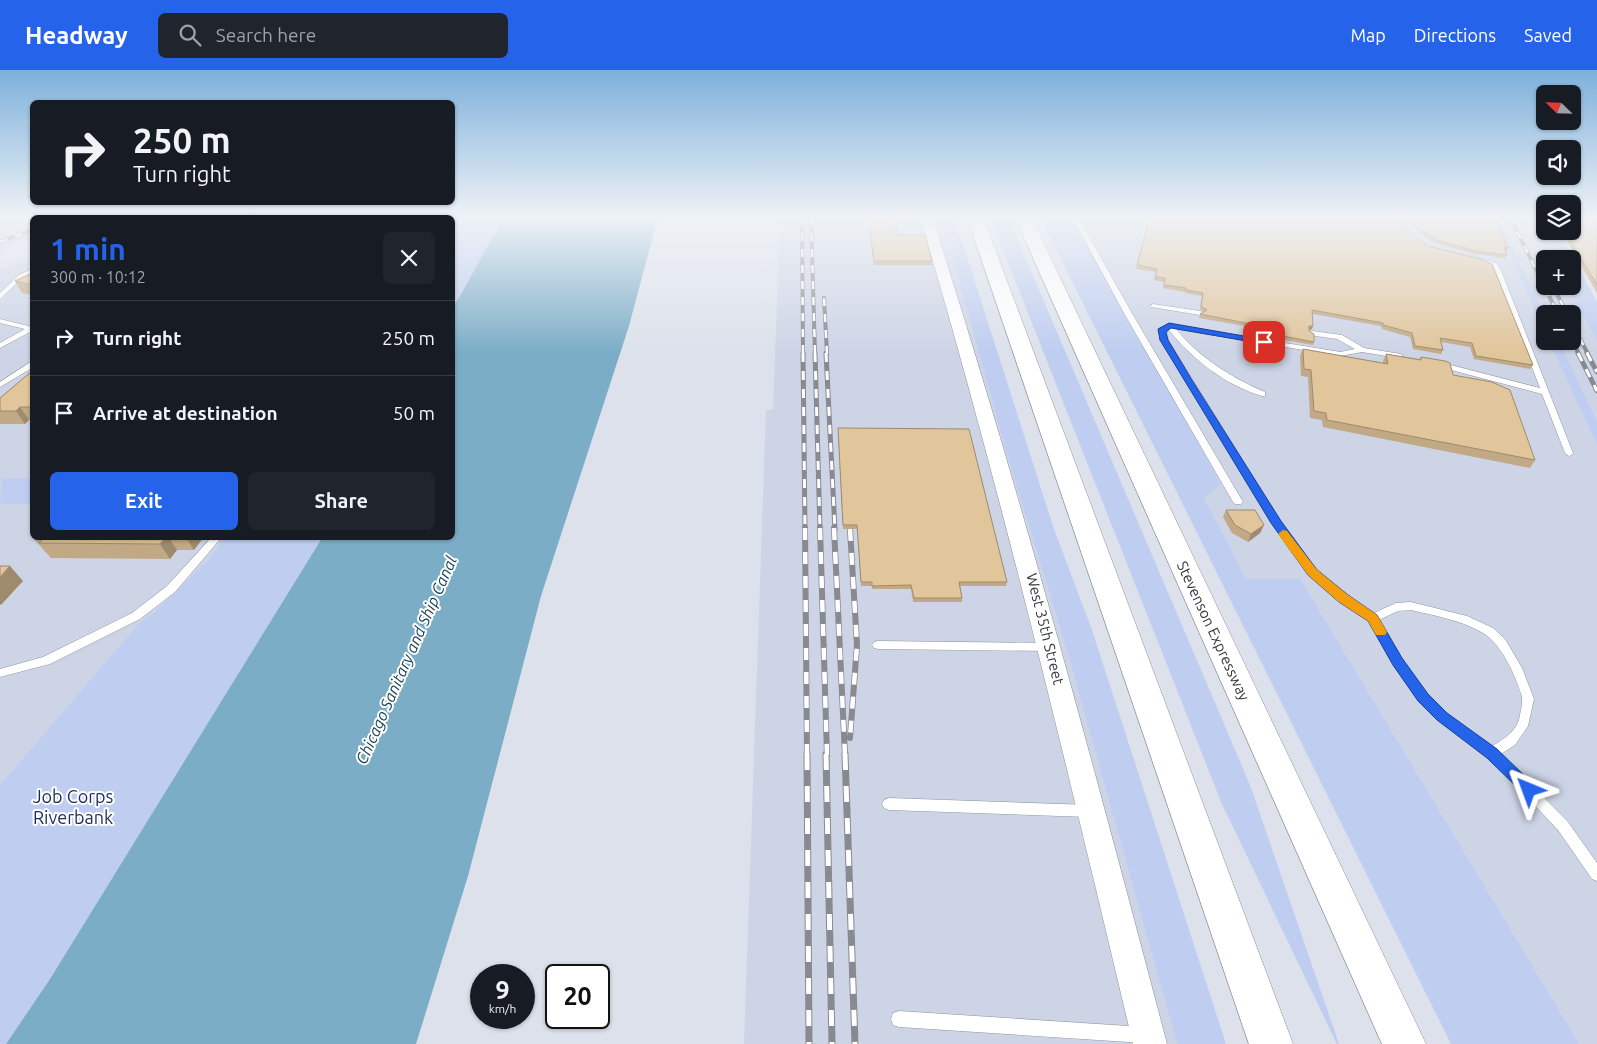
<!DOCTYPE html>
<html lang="en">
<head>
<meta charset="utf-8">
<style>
	body { margin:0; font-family:Ubuntu,sans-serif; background:#20242c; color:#f1f3f6; height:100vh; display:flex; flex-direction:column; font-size:19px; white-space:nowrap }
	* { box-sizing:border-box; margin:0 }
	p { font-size:16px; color:#9ea1a6 }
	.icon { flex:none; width:28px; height:28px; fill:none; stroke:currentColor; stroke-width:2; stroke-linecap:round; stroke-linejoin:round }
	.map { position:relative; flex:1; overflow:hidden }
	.sheet { position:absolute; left:30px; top:145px; width:425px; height:325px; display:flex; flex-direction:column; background:#171b24; border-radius:8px; box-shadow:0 1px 4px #0004 }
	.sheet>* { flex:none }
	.banner { position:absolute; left:30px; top:30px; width:425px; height:105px; border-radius:8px; box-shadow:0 1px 4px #0004; background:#171b24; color:#f1f3f6; overflow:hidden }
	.needle { width:32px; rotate:293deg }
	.fabs { position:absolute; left:1536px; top:15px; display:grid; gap:10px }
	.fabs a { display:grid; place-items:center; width:45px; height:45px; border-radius:8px; background:#171b24; box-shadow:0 1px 4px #0004; font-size:25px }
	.speed { position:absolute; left:470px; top:894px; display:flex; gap:10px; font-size:25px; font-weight:700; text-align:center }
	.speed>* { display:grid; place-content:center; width:65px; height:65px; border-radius:50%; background:#171b24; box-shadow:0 1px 4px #0004; line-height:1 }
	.speed small { font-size:12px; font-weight:400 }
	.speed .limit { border:2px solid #111; border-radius:8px; background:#fff; color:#111 }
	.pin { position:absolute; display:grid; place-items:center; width:42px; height:42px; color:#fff; margin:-21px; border-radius:10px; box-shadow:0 2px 8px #0006 }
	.me { position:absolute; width:55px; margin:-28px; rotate:316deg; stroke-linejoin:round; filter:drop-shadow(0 0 4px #0008) }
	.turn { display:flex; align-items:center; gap:18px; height:105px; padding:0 20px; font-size:22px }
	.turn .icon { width:65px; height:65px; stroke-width:2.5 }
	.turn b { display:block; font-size:35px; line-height:42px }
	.round { display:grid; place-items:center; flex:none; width:52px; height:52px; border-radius:8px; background:#20242c }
	.head { display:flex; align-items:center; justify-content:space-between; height:85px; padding:0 20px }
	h1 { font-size:30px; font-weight:700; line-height:38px; color:#2563eb }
	.primary-button { display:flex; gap:10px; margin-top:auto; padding:10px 20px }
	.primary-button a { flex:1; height:58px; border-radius:8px; background:#2563eb; color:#fff; font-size:20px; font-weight:700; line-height:58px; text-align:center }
	.primary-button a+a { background:#20242c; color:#f1f3f6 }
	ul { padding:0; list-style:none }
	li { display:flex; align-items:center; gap:15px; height:75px; padding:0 20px; border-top:1px solid #363941 }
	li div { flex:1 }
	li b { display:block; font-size:19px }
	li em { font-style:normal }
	header { display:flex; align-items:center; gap:30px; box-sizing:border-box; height:70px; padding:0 25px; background:#2563eb; color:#fff }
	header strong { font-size:24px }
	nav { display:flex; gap:28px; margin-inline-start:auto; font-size:18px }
	.search { width:350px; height:45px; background:#20242c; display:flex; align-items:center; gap:12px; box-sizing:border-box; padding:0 18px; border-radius:8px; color:#9ea1a6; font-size:19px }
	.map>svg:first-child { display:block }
	.built { fill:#cdd4e6 }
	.green { fill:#becdf0 }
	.water { fill:#7cadc7 }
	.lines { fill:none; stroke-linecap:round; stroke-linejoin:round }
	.service-casing { stroke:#8f939c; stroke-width:1 }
	.minor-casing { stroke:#8f939c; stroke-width:1 }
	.secondary-casing { stroke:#8f939c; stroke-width:1 }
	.motorway-casing { stroke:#8f939c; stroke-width:1 }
	.service { fill:#fff; fill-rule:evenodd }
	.minor { fill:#fff; fill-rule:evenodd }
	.secondary { fill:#fff; fill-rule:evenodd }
	.motorway { fill:#fff; fill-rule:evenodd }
	.rail-far3-casing { stroke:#878a91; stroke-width:4 }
	.rail-far2-casing { stroke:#878a91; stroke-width:5 }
	.rail-far1-casing { stroke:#878a91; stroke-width:6 }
	.rail-casing { stroke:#878a91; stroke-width:7 }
	.rail-far3 { stroke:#fff; stroke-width:2.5; stroke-dasharray:8; stroke-linecap:butt }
	.rail-far2 { stroke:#fff; stroke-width:3; stroke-dasharray:9; stroke-linecap:butt }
	.rail-far1 { stroke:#fff; stroke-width:4.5; stroke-dasharray:12; stroke-linecap:butt }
	.rail { stroke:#fff; stroke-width:5; stroke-dasharray:16; stroke-linecap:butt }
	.wall { fill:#c2a985 }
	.shaded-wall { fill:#9e8a6c }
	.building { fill:#e1c59b; stroke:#9e8a6c }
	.route { fill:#2563eb; stroke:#184099 }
	.slow { fill:#f59e0b }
	.labels { text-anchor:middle; stroke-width:4; stroke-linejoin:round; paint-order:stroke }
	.street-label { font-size:15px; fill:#34363a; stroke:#fff }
	.water-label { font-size:16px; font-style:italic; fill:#184155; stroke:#fff }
	.near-park-label { font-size:18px; fill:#1b2b5f; stroke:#fff }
</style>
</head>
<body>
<header>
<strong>Headway</strong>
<div class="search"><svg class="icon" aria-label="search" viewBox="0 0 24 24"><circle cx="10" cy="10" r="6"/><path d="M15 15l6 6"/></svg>Search here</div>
<nav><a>Map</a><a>Directions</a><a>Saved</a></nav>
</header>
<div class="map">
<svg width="1597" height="974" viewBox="0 0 1597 974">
	<rect width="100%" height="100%" fill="#dce1eb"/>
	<path class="built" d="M6 147H90L32 148V168L3 179 0 186V149Z
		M780 147H942L1003 371 1068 584 1177 974H744L766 340H773Z
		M1072 147H1492L1545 262V271H1549L1597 375V974H1579L1246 509 1204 428 1221 414Z
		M1498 147H1528L1551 189H1545V216H1566L1597 271V351L1559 271H1572V244H1545Z
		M32 187V468H224L209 489 152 544 141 551 0 715V200Z"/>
	<path class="green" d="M457 147H506C486 176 472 208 453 237L452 155Z
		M942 147H953L968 190 1054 459 1092 560 1226 974H1177L1068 584 1003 371Z
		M990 147H1008L1250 715 1339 974H1337L1222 734Z
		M1040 147H1072L1221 414 1204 428 1246 509H1300L1579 974H1451Z
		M1492 147H1498L1545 244V262Z
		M1528 147 1545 149V161H1559L1597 232V271L1566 216H1572V189H1551Z
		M1549 271H1559L1597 351V375Z
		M2 408H32V434H0Z
		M224 468H322L50 909 6 974H0V715L141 551 152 544 209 489Z"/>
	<path class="water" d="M506 147H658L629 256 541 526 468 806 416 974H6L50 909 322 468H452L453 237C472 208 485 176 506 147Z"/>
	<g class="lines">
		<defs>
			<path id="service" d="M156 147H162L155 148Z
				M448 147H454V148L452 149V148Z
				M1072 147H1078L1133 245 1243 432 1241 434H1235L1233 432 1125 245Z
				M1398 147H1404L1409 158 1413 163 1412 164H1408L1403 159Z
				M1469 185 1496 193 1500 198 1573 383 1572 385 1569 386 1565 383 1542 324 1436 296 1435 294 1439 292 1540 318 1494 198 1492 195 1467 188V186Z
				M32 199V203L23 207 0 229V223L19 205Z
				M1153 234 1200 241 1204 243 1200 245 1151 237 1150 236Z
				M0 249 32 257V261L0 278V273L25 259 0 253Z
				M1169 254 1340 282 1355 279 1337 269 1309 265V261H1312L1342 265 1364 278 1401 284 1402 286 1398 288 1362 282 1340 286 1176 259C1200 288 1230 307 1265 322V326H1262C1225 315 1192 289 1168 259L1167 260 1168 270 1294 473 1317 499 1348 525 1374 543 1396 533 1411 532 1467 546 1493 558 1505 569 1522 598 1534 629 1528 656 1515 675 1501 684 1568 752 1597 793V811L1592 809 1558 760 1513 712 1488 687 1438 650 1419 631 1393 595 1369 551 1340 531 1309 505 1288 477 1160 270 1159 259ZM1411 540C1436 546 1461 550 1483 563 1501 573 1517 608 1522 627 1523 633 1520 644 1519 650 1515 662 1503 670 1492 676 1477 665 1460 655 1446 643 1416 617 1398 583 1379 550L1398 541Z
				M29 293H32V298L0 317V312Z
				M211 468H221L175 522 140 549 50 594 0 607V599L43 587 132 543 167 516Z
				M878 571 1048 573 1052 574 1054 577 1052 580 1048 581 878 579 874 578 872 575 874 572Z
				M889 728 1090 735 1095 737 1097 741 1095 745 1090 747 889 740 884 738 882 734 884 730Z
				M899 941 1144 957 1150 959 1152 965 1150 971 1144 973 899 957 893 955 891 949 893 943Z"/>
			<path id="minor" d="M920 147H932C1020 420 1094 697 1167 974H1133C1067 697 1001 420 920 147Z"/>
			<path id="secondary" d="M1575 147H1597V154L1577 150Z"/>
			<path id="motorway" d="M967 147H983L1293 974H1249Z
				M1015 147H1031L1426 974H1382Z"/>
		</defs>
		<use href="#service" class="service-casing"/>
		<use href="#minor" class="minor-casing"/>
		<use href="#secondary" class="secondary-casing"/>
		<use href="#motorway" class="motorway-casing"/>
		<use href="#service" class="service"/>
		<use href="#minor" class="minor"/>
		<use href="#secondary" class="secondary"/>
		<use href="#motorway" class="motorway"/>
		<defs>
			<path id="rail-far3" d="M802 147 803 284
				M811 147 815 284
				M1510 147 1558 244
				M0 172 32 160
				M1553 216 1567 244
				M824 228 827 284
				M1572 254 1588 284
				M1572 271 1579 284"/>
			<path id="rail-far2" d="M803 283 805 460
				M815 283 820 460
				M826 283 835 460
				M1578 283 1597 321
				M1587 283 1597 302"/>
			<path id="rail-far1" d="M805 458 807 685
				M820 458 827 685
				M834 458 845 685
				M850 459 857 575 850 668"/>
			<path id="rail" d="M807 684 809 974
				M826 684 832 974
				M845 684 855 974"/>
		</defs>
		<use href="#rail-far3" class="rail-far3-casing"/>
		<use href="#rail-far2" class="rail-far2-casing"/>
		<use href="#rail-far1" class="rail-far1-casing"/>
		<use href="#rail" class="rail-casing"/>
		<use href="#rail-far3" class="rail-far3"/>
		<use href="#rail-far2" class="rail-far2"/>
		<use href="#rail-far1" class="rail-far1"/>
		<use href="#rail" class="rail"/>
	</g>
	<path class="wall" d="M868 147H894L898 165 932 191V195H874Z
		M1150 147 1412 164 1533 295 1530 299 1474 289 1470 277 1441 272 1443 280 1441 284 1413 279 1410 267 1382 259 1381 256 1313 244 1312 259 1309 260V261L1314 272 1313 275 1250 264V257L1199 248 1200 244 1204 242 1200 239 1202 226 1185 223V222L1163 218 1164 212 1154 210 1156 202 1136 199Z
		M1406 147H1494L1508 178 1507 181H1505L1507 185 1505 188 1474 184 1435 173 1419 163Z
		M1597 151V223L1561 161H1572Z
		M32 203V225L22 223 15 211Z
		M1303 279 1383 293V291L1386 284 1419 289 1421 287 1453 305 1535 390 1530 398 1323 357 1322 350 1310 348 1308 307 1301 306 1300 286Z
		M32 301V350H29L25 354H0V328Z
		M838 362 1007 512 1006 516H960L962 528V532H913L911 519H872V516H861L857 459H843Z
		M1226 440 1264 455 1260 463 1248 472 1232 463 1223 447Z
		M33 468H203L194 480H177L170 489 51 488Z"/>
	<path class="shaded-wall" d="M1309 256H1313L1312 259 1308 260Z
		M20 337 29 350 25 354 16 341Z
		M1264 455 1260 463 1248 472 1251 464Z
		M165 468H169L177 480 170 489 160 474Z
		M186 468H203L194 480Z
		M10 496 23 511 1 535 0 534V507Z"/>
	<path class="building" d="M193 147H295L297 148H195Z
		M868 147H894L898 165H925L932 191H874Z
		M1150 147 1165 148V147H1400L1412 164 1428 176 1480 189 1492 194 1533 295 1476 286 1472 273 1440 268 1443 280 1415 276 1412 263 1383 255V253L1312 240 1313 256H1309V261L1314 264V272L1251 260V254L1200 244 1207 240 1201 236 1203 223 1186 220V218L1164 215 1165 208 1155 207 1157 199 1137 195Z
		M1410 147H1494L1508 178 1504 177 1507 185 1476 181 1436 170 1420 160Z
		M1572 148 1597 151V215L1565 161H1572Z
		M32 203V215L15 211Z
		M1303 279 1388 294 1386 284 1421 290V287L1445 291 1450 293 1453 305 1492 312 1510 320 1535 390 1327 350 1326 343 1314 341 1311 300 1304 299Z
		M32 301V337H20L16 341H0V328Z
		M838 358 969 359 1007 512H959L962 528H914L911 515 872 516V512H861L857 455H843Z
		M1226 440H1255L1264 455 1251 464 1235 455Z
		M44 468H165L160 474 39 473Z
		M0 496H10L0 507Z"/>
	<linearGradient id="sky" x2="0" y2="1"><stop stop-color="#7db1db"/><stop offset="0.52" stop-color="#eff2f6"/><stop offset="1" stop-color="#eff2f6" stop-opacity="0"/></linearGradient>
	<rect width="1597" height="283" fill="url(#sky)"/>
	<path class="route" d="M1169 253 1267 270V273L1264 274 1171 258 1166 262 1168 270 1192 310 1281 451 1317 500 1348 525 1377 545 1402 588 1428 624 1447 643 1497 679 1534 715 1536 720 1534 724 1529 726 1524 724 1487 688 1437 650 1418 631 1393 595 1368 551 1339 532 1308 505 1271 453 1160 270 1158 259Z"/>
	<path class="slow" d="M1283 460 1287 461 1317 500 1348 525 1377 545 1387 562 1385 565H1376L1368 551 1339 532 1308 505 1278 464Z"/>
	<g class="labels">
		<g class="street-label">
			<text transform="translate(1045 559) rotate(76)" y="5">West 35th Street</text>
			<text transform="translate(1213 561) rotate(65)" y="5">Stevenson Expressway</text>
		</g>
		<g class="water-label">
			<text transform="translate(406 590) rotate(-66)" y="6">Chicago Sanitary and Ship Canal</text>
		</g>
		<g class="near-park-label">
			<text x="73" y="733">Job Corps<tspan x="73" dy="21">Riverbank</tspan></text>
		</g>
	</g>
</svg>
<div class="fabs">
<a><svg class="needle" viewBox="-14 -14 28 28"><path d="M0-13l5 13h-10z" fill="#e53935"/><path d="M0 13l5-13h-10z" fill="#9ea1a6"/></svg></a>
<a><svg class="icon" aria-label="sound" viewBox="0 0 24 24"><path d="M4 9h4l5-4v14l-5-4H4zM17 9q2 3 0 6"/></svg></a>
<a><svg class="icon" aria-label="layers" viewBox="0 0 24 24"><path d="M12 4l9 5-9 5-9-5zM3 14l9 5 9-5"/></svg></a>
<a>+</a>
<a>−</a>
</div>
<div class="speed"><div>9<small>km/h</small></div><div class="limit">20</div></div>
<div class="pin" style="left:1264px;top:272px;background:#d93025"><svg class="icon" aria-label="arrive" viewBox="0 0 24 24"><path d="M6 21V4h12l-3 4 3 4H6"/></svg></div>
<svg class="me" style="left:1529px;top:720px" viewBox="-20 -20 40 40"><path d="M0-17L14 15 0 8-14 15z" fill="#2563eb" stroke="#fff" stroke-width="4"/></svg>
<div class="banner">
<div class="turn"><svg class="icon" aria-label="right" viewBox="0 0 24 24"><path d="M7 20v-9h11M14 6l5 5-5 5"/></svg><div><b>250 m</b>Turn right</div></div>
</div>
<section class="sheet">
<div class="head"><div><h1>1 min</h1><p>300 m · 10:12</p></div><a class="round"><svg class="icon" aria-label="close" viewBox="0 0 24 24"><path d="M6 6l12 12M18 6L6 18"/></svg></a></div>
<ul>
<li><svg class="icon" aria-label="right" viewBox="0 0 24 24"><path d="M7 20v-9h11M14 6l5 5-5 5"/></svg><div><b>Turn right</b></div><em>250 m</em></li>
<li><svg class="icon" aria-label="arrive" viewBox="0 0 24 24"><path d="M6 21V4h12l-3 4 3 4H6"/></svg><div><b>Arrive at destination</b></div><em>50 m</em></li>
</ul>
<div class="primary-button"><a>Exit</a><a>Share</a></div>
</section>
</div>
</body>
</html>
